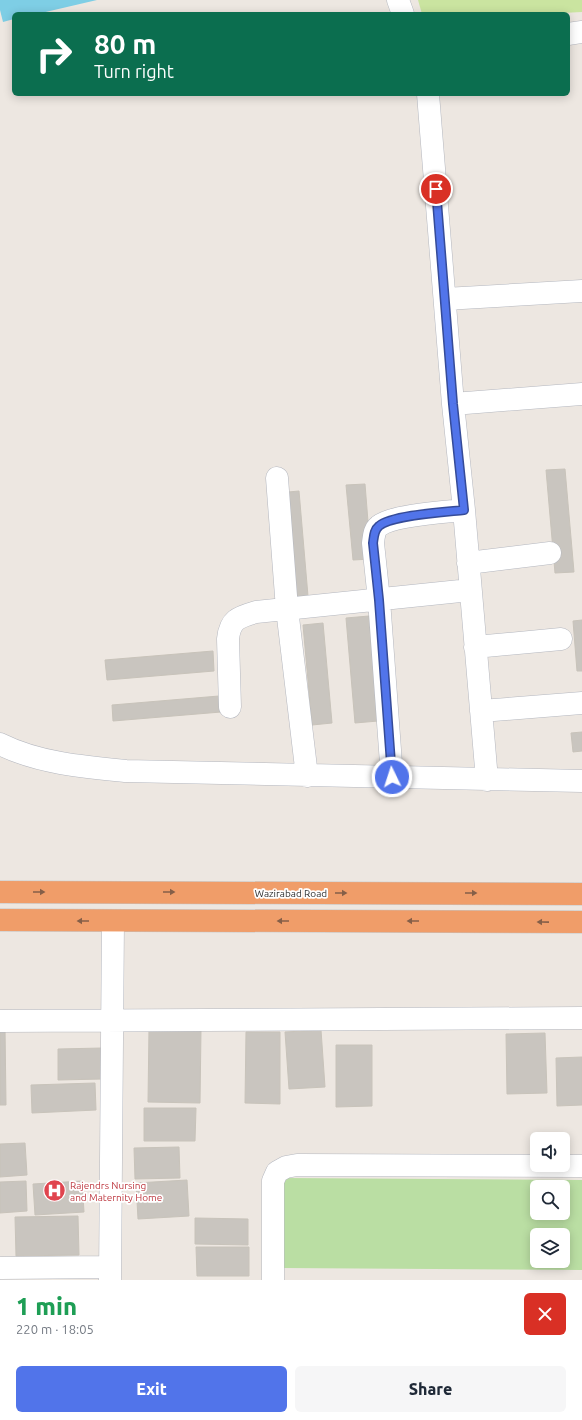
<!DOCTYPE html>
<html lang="en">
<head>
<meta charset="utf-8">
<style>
	body { margin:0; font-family:Ubuntu,sans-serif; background:#f6f6f7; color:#1f2937; height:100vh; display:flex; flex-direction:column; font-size:15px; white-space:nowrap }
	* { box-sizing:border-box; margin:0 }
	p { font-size:13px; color:#747a83 }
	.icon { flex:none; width:22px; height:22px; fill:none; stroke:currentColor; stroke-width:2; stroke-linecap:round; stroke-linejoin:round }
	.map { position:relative; height:1280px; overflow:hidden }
	.side { display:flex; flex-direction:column; background:#fff; flex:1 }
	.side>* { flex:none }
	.hud { position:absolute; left:12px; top:12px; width:558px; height:84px; border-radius:6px; box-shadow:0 2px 10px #0003; background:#0b6e4f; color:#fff; overflow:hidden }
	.fabs { position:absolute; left:530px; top:1132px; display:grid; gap:8px }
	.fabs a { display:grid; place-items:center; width:40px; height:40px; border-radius:6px; background:#fff; box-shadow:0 2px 10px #0003; font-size:20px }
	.pin { position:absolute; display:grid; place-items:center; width:34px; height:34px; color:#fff; margin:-17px; border:2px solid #fff; border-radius:50%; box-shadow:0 1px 4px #0007 }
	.me { position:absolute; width:44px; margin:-22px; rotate:356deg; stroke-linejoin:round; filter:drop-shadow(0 0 3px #0008) }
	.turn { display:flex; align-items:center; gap:14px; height:84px; padding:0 16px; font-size:18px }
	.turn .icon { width:52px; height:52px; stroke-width:2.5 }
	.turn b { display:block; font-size:28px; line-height:34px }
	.round { display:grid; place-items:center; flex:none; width:42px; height:42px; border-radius:6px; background:#f6f6f7 }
	.summary { display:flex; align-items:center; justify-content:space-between; height:68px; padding:0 16px }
	h1 { font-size:24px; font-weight:800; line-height:30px; color:#1e9e55 }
	.button { display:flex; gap:8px; margin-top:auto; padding:8px 16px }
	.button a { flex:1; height:46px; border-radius:6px; background:#5174ea; color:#fff; font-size:16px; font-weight:800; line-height:46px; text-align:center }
	.button a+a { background:#f6f6f7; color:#1f2937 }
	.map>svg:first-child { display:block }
	.green { fill:#badea3; fill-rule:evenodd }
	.pitch { fill:#cae4a0 }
	.water { fill:#7ecee5 }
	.building { fill:#c9c5bf; stroke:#c8c3ba }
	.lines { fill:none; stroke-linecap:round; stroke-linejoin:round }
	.minor-casing { stroke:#b4b7bf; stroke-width:23 }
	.highway-casing { stroke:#c4c4c4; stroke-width:23 }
	.minor { stroke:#fff; stroke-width:22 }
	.highway { stroke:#f09d69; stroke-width:22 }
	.oneway { fill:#855f48 }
	.route-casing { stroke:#354b98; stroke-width:10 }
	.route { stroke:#5174ea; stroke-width:7 }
	.labels { text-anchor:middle; stroke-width:3.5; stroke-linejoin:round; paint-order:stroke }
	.street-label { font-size:10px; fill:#2d2d2d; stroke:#fff }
	.health-label { font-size:10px; fill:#be3a42; stroke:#fff; text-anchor:start }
</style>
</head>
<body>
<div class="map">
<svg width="582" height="1280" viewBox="0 0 582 1280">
	<rect width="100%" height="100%" fill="#ede7e1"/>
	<path class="green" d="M284 1178 582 1180V1270L283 1268ZM537 1187H563V1213H537ZM537 1235H563V1261H537Z"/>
	<path class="pitch" d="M418 0H582V12L543 14H422Z"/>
	<path class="water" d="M0 0H97L37 14H14V19L3 22 0 10Z"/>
	<path class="building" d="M565 469 574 572 555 573 546 470Z
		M365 484 371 559 353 560 346 485Z
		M299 491 308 596 287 598 278 493Z
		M369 616 378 721 355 723 346 618Z
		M582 620V671H577L573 621Z
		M323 623 332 723 312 725 303 625Z
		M213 651 214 671 107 680 105 660Z
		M219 696 221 712 113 721 112 705Z
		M582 732V751L573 752 571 733Z
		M0 1028H5L6 1105H0Z
		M149 1028 201 1029 200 1103 148 1102Z
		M321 1030 325 1087 289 1089 285 1032Z
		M246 1032H280V1104L245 1103Z
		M545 1033 547 1093 507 1094 506 1034Z
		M336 1045H372V1106L336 1107Z
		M102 1048 103 1079 58 1080V1049Z
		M582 1057V1105L557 1106 556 1058Z
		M95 1083 96 1110 32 1113 31 1085Z
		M144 1108H196L195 1141H144Z
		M25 1143 27 1175 0 1177V1144Z
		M179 1147 180 1178 135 1179 134 1148Z
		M187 1180 189 1216 138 1219 136 1183Z
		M26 1181 27 1211 0 1213V1182Z
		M82 1181 84 1212 35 1215 33 1184Z
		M78 1216 79 1255 16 1256 15 1217Z
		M195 1218 248 1219V1245L195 1244Z
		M196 1247H249V1276H197Z"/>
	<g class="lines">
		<defs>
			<path id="minor" d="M398 0 403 14
				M568 34 582 32
				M428 94 453 404 464 510 487 780
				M445 299 582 291
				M453 404 582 394
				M277 478 287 609 307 776
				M468 563 550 553
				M475 647 561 639
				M230 707 228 639C230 619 239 617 256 612L470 590
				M481 711 582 703
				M0 744C38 763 84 767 126 771L582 781
				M392 777 379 600 373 543C374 536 374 530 379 526 392 515 445 512 464 510
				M0 1021 582 1018
				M0 1268 110 1267
				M110 1280 113 921
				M273 1280V1181L277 1172 286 1167 297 1165 582 1166"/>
			<path id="highway" d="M0 892 582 894
				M0 920 582 922"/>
		</defs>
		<use href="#minor" class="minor-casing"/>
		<use href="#highway" class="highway-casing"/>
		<use href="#minor" class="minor"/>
		<use href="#highway" class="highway"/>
	</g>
	<defs><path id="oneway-solid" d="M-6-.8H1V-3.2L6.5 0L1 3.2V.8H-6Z"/></defs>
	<g class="oneway">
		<use href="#oneway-solid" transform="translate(39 892)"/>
		<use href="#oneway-solid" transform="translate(169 892)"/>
		<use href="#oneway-solid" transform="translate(341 893)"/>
		<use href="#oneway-solid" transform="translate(471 893)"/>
		<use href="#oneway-solid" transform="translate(83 921) rotate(-180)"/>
		<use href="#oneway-solid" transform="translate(283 921) rotate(180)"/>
		<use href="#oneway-solid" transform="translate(413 921) rotate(180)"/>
		<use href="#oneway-solid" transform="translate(543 922) rotate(-179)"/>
	</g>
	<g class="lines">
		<defs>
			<path id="route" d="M392 777 379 600 373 543C374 536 374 530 379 526 392 515 445 512 464 510L453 404 436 189"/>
		</defs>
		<use href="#route" class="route-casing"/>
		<use href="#route" class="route"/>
	</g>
	<defs>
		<symbol id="hospital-disc" viewBox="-11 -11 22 22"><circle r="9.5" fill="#e0444e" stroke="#fff"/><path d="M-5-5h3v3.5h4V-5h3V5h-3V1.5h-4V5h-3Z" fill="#fff"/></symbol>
	</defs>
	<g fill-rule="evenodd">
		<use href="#hospital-disc" x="42" y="1178" width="25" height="25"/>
	</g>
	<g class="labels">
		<g class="street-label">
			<text x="291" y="897">Wazirabad Road</text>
		</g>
		<g class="health-label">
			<text x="70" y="1189">Rajendrs Nursing<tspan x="70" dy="12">and Maternity Home</tspan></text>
		</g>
	</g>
</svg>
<div class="fabs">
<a><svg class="icon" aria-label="sound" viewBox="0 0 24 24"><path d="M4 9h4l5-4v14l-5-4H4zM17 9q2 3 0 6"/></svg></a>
<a><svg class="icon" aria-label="search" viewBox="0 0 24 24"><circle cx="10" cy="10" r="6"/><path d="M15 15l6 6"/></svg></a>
<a><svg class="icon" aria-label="layers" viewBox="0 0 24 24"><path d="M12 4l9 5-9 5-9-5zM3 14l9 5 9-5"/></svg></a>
</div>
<div class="pin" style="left:436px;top:189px;background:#d93025"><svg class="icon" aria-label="arrive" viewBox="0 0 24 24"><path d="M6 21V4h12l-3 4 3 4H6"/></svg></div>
<svg class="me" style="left:392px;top:777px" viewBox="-20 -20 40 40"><circle r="17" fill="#5174ea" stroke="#fff" stroke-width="3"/><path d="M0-11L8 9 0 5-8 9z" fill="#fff"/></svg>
<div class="hud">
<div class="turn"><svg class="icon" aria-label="right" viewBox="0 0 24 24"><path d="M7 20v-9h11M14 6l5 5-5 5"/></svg><div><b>80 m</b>Turn right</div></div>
</div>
</div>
<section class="side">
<div class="summary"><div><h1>1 min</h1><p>220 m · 18:05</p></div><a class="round" style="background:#d93025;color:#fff"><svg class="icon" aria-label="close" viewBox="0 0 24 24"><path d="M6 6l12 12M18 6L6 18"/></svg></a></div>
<div class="button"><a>Exit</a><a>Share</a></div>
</section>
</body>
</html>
